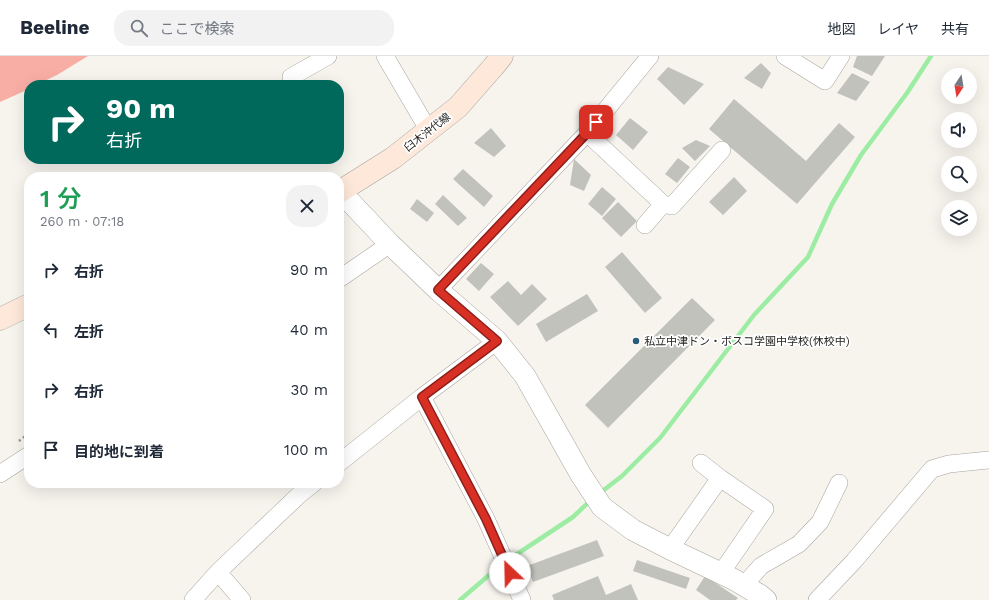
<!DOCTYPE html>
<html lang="ja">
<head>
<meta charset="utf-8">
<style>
	body { margin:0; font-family:"Work Sans","Noto Sans JP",sans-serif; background:#f2f2f3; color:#1f2937; height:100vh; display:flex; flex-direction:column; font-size:15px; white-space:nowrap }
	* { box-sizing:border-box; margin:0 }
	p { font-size:13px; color:#747a83 }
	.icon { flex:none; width:22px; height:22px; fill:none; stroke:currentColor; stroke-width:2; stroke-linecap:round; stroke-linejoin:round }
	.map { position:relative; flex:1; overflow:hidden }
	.panel { position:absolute; left:24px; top:116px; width:320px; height:316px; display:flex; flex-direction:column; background:#fff; border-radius:16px; box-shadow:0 4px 16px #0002 }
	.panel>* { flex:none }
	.hud { position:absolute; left:24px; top:24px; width:320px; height:84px; border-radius:16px; box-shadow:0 4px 16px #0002; background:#00695c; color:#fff; overflow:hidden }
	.needle { width:26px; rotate:192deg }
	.fabs { position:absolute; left:941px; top:12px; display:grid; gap:8px }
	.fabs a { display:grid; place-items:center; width:36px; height:36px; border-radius:50%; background:#fff; box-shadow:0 4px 16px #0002; font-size:20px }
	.pin { position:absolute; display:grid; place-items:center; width:34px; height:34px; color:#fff; margin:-17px; border-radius:8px; box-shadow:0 2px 6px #0006 }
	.me { position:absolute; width:44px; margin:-22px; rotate:336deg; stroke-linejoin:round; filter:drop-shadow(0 0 3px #0008) }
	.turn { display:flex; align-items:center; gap:14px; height:84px; padding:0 16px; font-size:18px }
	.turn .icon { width:52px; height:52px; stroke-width:2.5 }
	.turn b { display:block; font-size:28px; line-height:34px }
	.round { display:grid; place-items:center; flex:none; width:42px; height:42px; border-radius:16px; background:#f2f2f3 }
	.head { display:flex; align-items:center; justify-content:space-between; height:68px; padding:0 16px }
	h1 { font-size:24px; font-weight:600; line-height:30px; color:#1e9e55 }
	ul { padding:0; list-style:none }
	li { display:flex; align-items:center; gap:12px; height:60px; padding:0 16px }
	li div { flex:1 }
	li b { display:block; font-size:15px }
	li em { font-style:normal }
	header { display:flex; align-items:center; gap:24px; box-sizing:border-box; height:56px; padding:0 20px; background:#fff; border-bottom:1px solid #e0e1e3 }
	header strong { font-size:19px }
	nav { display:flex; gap:22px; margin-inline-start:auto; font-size:14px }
	.search { width:280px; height:36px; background:#f2f2f3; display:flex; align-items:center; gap:10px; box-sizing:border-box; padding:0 14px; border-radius:16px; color:#747a83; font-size:15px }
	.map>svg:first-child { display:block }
	.green { fill:#f8aea5 }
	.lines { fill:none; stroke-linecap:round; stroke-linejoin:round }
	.stream { stroke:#9deca3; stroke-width:4.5 }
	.building { fill:#c1c2bc }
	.minor-casing { stroke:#a6a49e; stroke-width:18 }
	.tertiary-casing { stroke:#a6a49e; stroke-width:22 }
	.secondary-casing { stroke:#a6a49e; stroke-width:23 }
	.path { stroke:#95928e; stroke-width:2.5; stroke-dasharray:2 3; stroke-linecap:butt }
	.minor { stroke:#fff; stroke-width:17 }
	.tertiary { stroke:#fff; stroke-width:21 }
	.secondary { stroke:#fde8da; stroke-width:22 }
	.route-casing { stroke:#8d1f18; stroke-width:10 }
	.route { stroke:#d93025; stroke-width:7 }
	.poi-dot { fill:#295c79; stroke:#fff; stroke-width:1.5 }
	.labels { text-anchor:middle; stroke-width:3.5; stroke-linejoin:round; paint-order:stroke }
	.street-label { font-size:11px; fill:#262523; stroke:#fff }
	.poi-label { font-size:11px; fill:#262523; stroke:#fff; text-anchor:start }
</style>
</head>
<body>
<header>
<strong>Beeline</strong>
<div class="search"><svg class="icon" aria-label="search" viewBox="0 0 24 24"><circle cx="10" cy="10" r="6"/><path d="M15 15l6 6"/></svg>ここで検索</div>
<nav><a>地図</a><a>レイヤ</a><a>共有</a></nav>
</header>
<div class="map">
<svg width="989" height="544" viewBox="0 0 989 544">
	<rect width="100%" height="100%" fill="#f7f4ee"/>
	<path class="green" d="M0 0H88L57 19 36 29H29V33L0 46Z"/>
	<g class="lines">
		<path class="stream" d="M600 437 622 420 660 382 754 259 808 201 832 148 861 99 907 37 931 0
			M508 504 573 461 591 444
			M460 544 502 508"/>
	</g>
	<path class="building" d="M857 0H885L872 20 853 11Z
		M761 7 771 17 762 33 744 22Z
		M668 11 704 28 684 49 657 23Z
		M852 17 870 26 856 45 837 37Z
		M734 43 806 105 839 67 855 81 797 148 709 73Z
		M630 62 648 76 633 94 616 79Z
		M491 72 506 90 494 101 474 87Z
		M696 84 710 90 695 105 682 92Z
		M678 102 690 111 677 127 665 118Z
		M574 103 591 119 584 135 570 129Z
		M463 113 493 140 484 151 453 123Z
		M734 121 747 135 723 159 709 146Z
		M602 131 616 143 602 160 588 148Z
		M443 139 467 162 458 170 435 148Z
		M417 143 434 157 427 166 410 153Z
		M618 146 637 165 621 181 602 162Z
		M622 196 662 242 645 257 605 211Z
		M481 207 494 218 479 235 466 223Z
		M508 225 521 239 532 228 547 243 518 270 490 241Z
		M587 238 598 255 546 286 536 268Z
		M692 242 715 264 608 372 585 349Z
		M597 484 604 500 533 526 527 510Z
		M637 504 690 522 686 533 633 515Z
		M598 520 606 539 631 528 638 544H554L552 539Z
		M705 520 738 542 736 544H710L696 534Z"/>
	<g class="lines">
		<defs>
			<path id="minor" d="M385 0 429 75
				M785 0 825 25 841 0
				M291 21 328 0
				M587 77 663 148 672 150 722 94
				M645 169 663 148
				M339 223 390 188
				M438 234 587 77 650 0
				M422 341 486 463 522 544
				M339 407 422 341 497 285
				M0 418 29 399
				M720 422 765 453 721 517
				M670 493 720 422 701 407
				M218 516 242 544
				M744 529 761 510 799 488 820 466 839 427
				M193 544 218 516 300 438 314 427
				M817 544 854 505 932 413 949 408 989 404"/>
			<path id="tertiary" d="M340 135 390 188 438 234 497 285 525 320 581 419 602 451 633 474 670 493 733 523 760 539 766 544"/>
			<path id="secondary" d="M339 136 393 102 458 51 494 10 502 0
				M0 263 29 249"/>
		</defs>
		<use href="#minor" class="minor-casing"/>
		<use href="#tertiary" class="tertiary-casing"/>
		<use href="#secondary" class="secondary-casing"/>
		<path class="path" d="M339 171 344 165
			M19 385 29 377"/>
		<use href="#minor" class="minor"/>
		<use href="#tertiary" class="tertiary"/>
		<use href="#secondary" class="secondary"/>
	</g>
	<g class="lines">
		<defs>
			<path id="route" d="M510 517 486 463 422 341 497 285 438 234 587 77 596 66"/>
		</defs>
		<use href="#route" class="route-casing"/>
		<use href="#route" class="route"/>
	</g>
	<circle class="poi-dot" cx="636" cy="285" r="4"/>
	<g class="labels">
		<g class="street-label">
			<text transform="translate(427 76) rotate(-38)" y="4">臼木沖代線</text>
		</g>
		<g class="poi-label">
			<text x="644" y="289">私立中津ドン・ボスコ学園中学校(休校中)</text>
		</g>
	</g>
</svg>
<div class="fabs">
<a><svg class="needle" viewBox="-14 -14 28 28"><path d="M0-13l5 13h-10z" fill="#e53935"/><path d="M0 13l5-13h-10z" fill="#747a83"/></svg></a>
<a><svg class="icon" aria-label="sound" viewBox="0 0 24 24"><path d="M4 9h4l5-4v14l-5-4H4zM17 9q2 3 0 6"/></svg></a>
<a><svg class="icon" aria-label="search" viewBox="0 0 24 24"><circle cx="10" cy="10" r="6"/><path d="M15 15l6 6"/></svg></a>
<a><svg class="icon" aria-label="layers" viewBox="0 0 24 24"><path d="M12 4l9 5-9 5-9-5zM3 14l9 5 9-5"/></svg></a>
</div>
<div class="pin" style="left:596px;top:66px;background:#d93025"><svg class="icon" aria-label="arrive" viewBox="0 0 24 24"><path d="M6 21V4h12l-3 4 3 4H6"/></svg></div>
<svg class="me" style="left:510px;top:517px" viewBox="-20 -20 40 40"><circle r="19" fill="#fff"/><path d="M0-13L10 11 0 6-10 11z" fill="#d93025"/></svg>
<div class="hud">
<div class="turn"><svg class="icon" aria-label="right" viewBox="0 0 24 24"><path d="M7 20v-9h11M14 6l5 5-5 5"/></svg><div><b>90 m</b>右折</div></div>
</div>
<section class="panel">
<div class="head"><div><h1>1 分</h1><p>260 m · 07:18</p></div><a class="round"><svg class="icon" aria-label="close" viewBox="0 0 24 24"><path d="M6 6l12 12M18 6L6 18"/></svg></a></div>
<ul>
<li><svg class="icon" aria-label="right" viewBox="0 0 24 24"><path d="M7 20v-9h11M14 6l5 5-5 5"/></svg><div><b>右折</b></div><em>90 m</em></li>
<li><svg class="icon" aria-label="left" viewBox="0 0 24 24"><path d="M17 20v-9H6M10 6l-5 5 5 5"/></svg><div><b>左折</b></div><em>40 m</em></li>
<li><svg class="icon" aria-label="right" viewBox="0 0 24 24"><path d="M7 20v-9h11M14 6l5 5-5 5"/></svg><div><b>右折</b></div><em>30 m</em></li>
<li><svg class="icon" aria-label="arrive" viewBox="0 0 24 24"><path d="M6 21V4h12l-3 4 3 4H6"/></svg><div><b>目的地に到着</b></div><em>100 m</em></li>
</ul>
</section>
</div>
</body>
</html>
